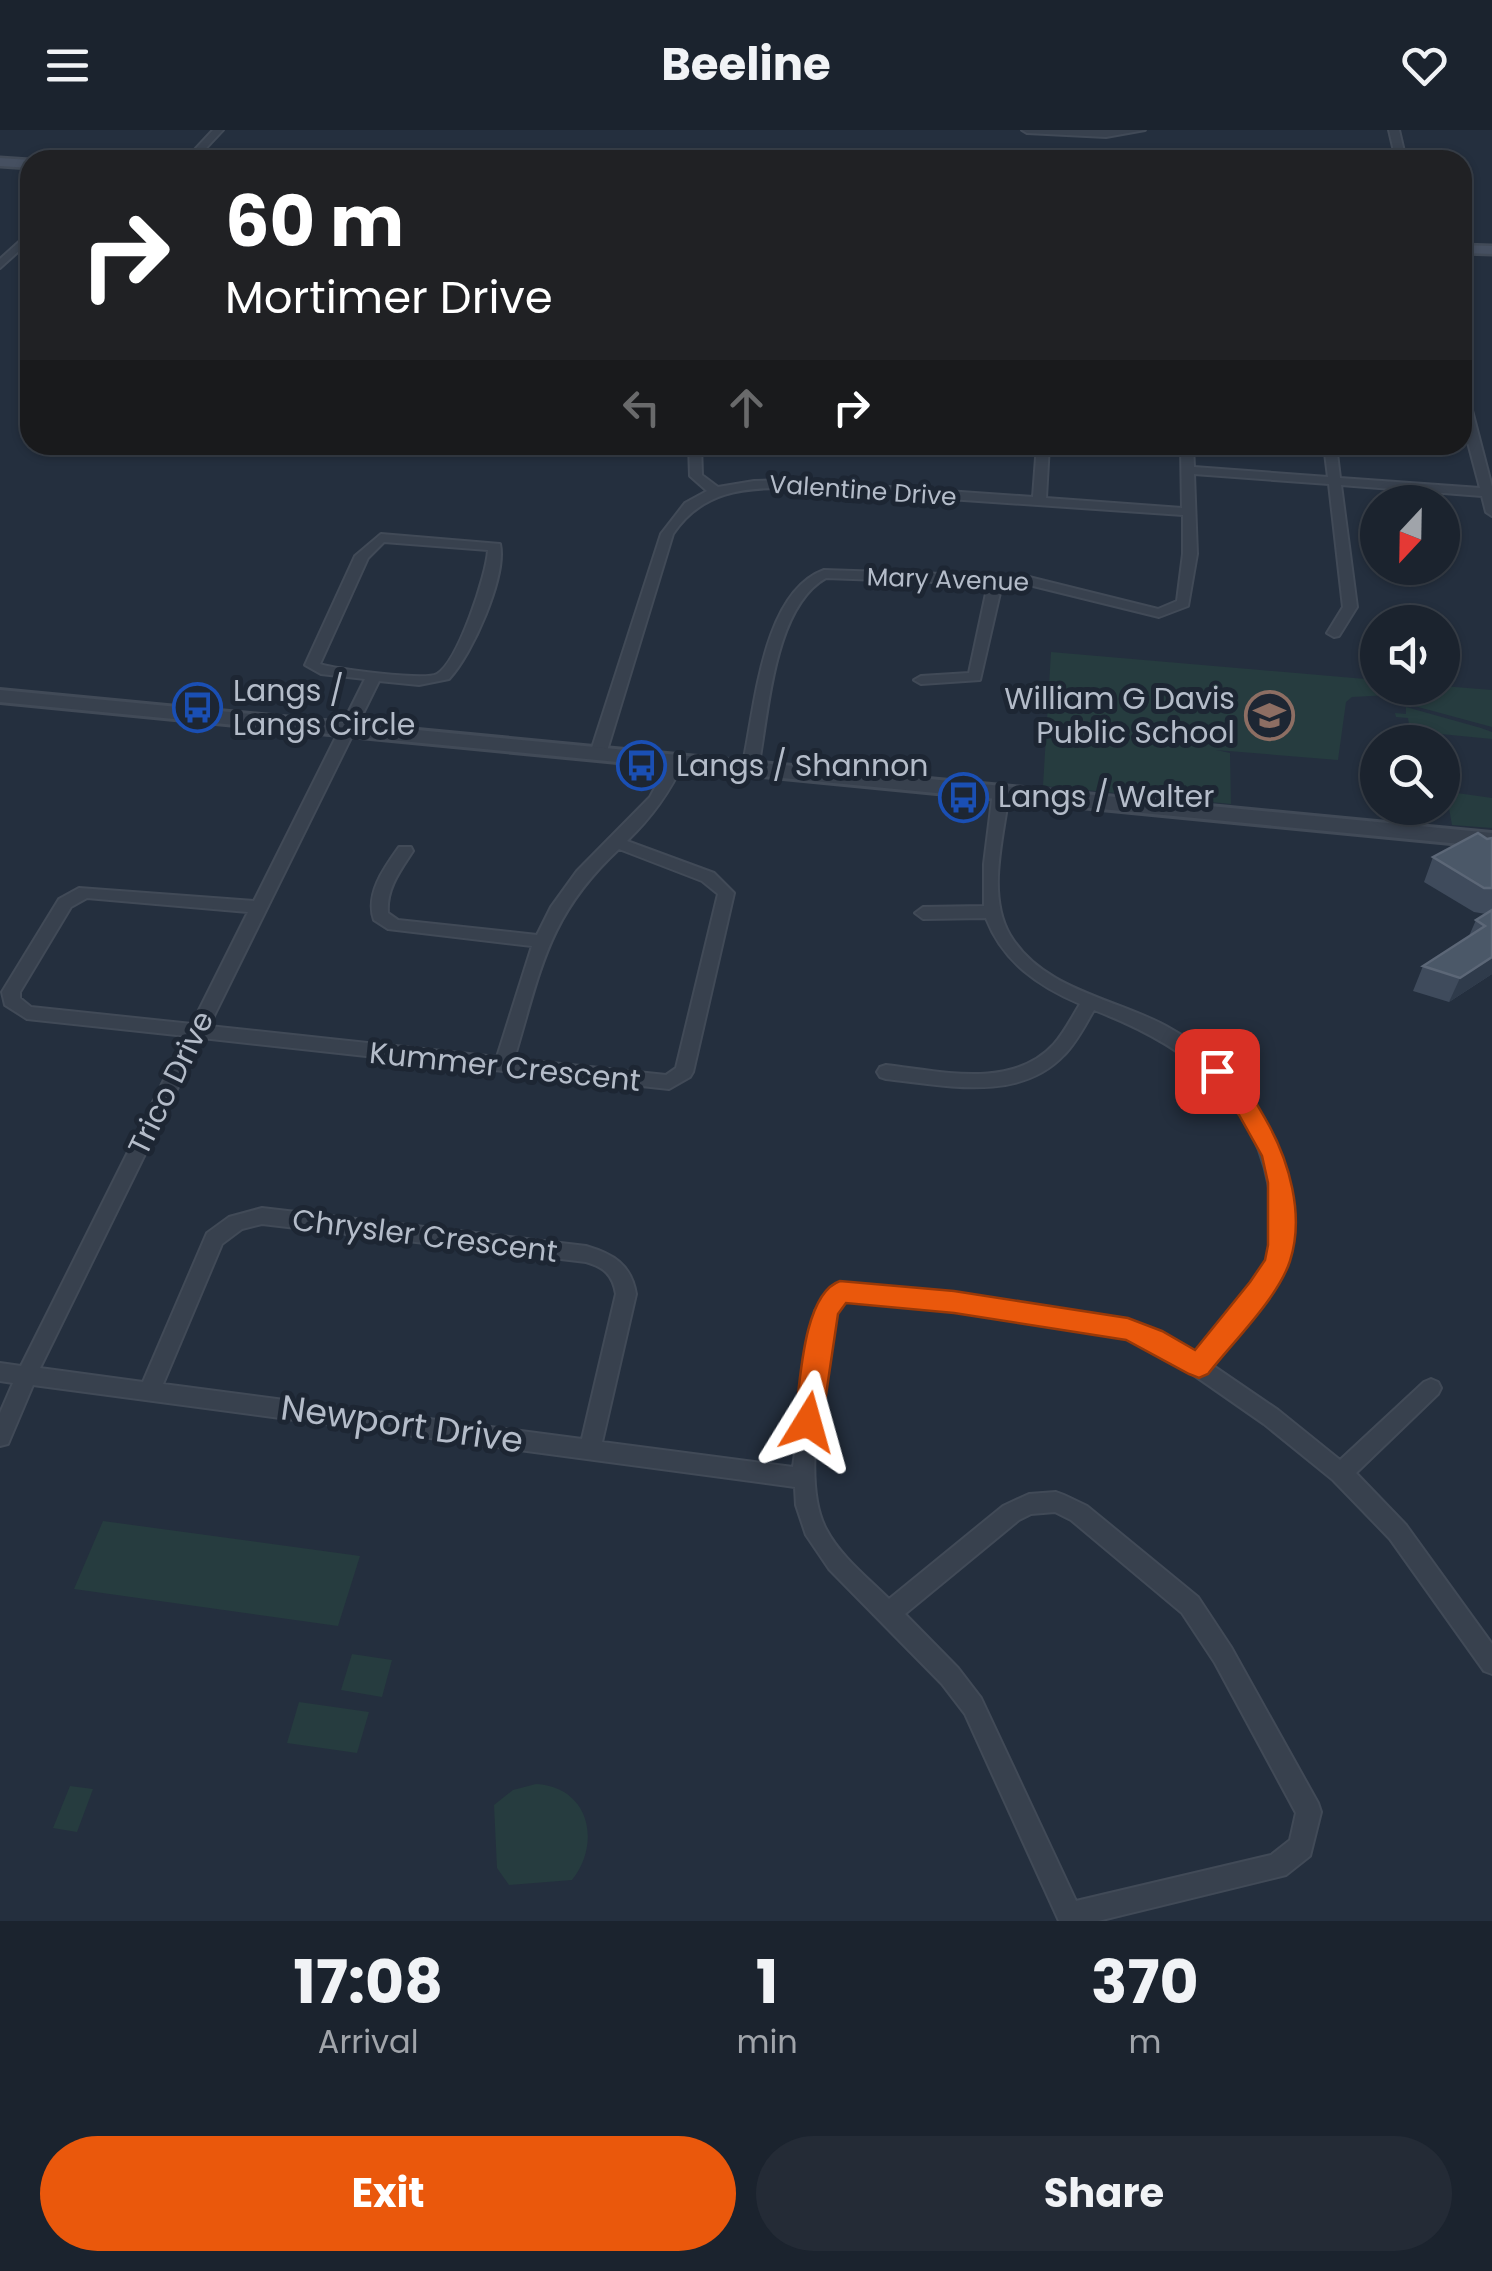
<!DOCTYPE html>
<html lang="en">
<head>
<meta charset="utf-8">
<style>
	body { margin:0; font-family:Poppins,sans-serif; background:#242b36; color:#f1f3f6; height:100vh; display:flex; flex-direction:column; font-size:38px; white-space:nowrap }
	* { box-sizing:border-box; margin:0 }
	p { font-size:32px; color:#a0a4aa }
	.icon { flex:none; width:55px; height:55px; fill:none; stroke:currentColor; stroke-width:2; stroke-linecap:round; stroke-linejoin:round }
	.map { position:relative; height:1791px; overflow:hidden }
	.drawer { display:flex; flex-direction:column; background:#1b232e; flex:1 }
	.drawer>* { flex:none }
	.guide { position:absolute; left:20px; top:20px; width:1452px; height:305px; border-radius:30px; box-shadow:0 2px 8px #0004,0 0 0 2px #39404a; background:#202124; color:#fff; overflow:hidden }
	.needle { width:65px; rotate:202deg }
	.tools { position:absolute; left:1360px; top:355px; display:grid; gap:20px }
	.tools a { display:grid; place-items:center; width:100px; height:100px; border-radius:50%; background:#1b232e; box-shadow:0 2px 8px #0004,0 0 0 2px #39404a; font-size:50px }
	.pin { position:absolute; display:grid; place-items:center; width:85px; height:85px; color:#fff; margin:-42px; border-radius:20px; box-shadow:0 5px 15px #0006 }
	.me { position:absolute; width:110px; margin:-55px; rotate:8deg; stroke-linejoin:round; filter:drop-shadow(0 0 8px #0008) }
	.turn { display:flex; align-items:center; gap:35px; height:210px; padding:0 40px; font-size:45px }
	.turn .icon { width:130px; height:130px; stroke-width:2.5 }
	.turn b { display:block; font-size:70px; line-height:85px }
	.lanes { display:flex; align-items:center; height:95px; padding:0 40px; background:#0003; justify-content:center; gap:50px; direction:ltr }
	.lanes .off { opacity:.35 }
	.eta { display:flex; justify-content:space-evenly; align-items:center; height:170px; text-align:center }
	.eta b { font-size:60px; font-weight:700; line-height:70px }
	.primary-button { display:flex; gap:20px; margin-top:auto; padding:20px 40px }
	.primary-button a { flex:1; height:115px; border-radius:60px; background:#ea580c; color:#fff; font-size:40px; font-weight:700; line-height:115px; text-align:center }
	.primary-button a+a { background:#242b36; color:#f1f3f6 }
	header { display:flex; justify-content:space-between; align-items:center; height:130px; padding:0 40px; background:#1b232e; font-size:45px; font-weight:700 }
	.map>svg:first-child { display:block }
	.green { fill:#263c3f }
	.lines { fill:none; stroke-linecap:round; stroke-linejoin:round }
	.minor-casing { stroke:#414a57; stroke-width:4 }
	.tertiary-casing { stroke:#414a57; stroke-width:6 }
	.secondary-casing { stroke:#414a57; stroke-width:5 }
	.minor { fill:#38414e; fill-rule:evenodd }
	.tertiary { fill:#38414e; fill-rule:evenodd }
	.secondary { fill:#465061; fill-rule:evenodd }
	.wall { fill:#3f4b5c }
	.shaded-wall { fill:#2f3b4b }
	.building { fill:#4b5868; stroke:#5c6777; stroke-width:2.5 }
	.route { fill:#ea580c; stroke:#983908; stroke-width:2.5 }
	.labels { text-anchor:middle; stroke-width:10; stroke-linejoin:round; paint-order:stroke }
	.far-street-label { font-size:25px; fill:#b4bcc9; stroke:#1d2633 }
	.poi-label { font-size:30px; fill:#b4bcc9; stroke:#1d2633; text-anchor:start }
	.street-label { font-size:30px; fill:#b4bcc9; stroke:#1d2633 }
	.near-street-label { font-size:35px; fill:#b4bcc9; stroke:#1d2633 }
</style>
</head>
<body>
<header><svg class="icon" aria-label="menu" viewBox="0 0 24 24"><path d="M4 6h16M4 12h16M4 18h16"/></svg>Beeline<svg class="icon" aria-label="heart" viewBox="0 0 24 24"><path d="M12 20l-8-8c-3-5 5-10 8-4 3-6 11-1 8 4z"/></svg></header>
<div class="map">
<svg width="1492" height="1791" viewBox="0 0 1492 1791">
	<rect width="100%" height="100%" fill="#242f3e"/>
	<path class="green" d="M1051 522 1377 550 1378 558 1443 556 1492 560V597L1396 571 1390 565 1352 567 1346 572 1338 630 1216 620 1230 623 1231 674 1043 656Z
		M1406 577 1481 598 1492 602V609L1410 601 1408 588 1396 587 1395 583 1406 584Z
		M1450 662 1492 668V698L1452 695 1447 667Z
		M103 1391 360 1426 338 1496 74 1459Z
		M352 1524 392 1530 382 1567 341 1560Z
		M299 1572 369 1582 357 1623 287 1613Z
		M536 1654C589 1657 602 1712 572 1750L509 1755 497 1738 494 1675 513 1660Z
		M70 1656 93 1659 77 1702 53 1698Z"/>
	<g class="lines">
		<defs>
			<path id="minor" d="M213 0H223L195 30H185Z
				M1022 0H1145L1106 7 1027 3Z
				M1389 0H1399L1406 30H1396Z
				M1263 24 1281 28 1283 30H1251Z
				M30 102V111L0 138V129Z
				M1462 262 1468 265 1492 357V386L1486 382 1482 366 1341 355 1357 477 1339 506 1334 507 1327 503 1343 477 1329 354 1194 344 1197 424 1188 476 1159 487 1029 455 1002 454 980 550 921 554 914 550 921 546 969 543 988 454 826 448C773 478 769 583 758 638L750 643 742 638C755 581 761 463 824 440L1029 447 1158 479 1177 471 1183 424V385L790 358C743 357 701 362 673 404L606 624 598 629 590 624 661 404 685 373 707 361 690 346 689 315H701L702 345 718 357 754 351 790 350 1033 367 1037 315H1049L1046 368 1182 378 1181 315H1193L1194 337 1328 347 1324 315H1336L1340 348 1480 358 1462 290Z
				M381 404 500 414C507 446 472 525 449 549L419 555 379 551 209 896 497 927 532 816 388 799 374 790C365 764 384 738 399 717H411L413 721C400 741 386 759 388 783L398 790 537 805 551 777 577 741 650 667 671 628 676 626 684 631C670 662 652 687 627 711L714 743 734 763 693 942 690 947 669 959 202 908 40 1238 143 1252 207 1103 229 1087 262 1078 586 1116C613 1124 631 1134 636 1164L602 1312 793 1337 815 1181 833 1156 840 1154C905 1159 969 1166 1034 1176 1095 1185 1143 1188 1196 1224 1221 1197 1252 1167 1266 1133 1274 1114 1273 1091 1271 1072 1260 967 1185 915 1094 880 1085 895 1077 912 1064 925 1019 973 944 955 886 949L880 947 877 942 880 937 886 935C940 941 1012 960 1054 914 1064 903 1072 887 1080 874 1038 856 1003 832 986 788L923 789 915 783 923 777 984 776V734L993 662 1001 657 1006 659 1009 662C1004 706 986 764 1010 805 1043 860 1114 868 1166 896 1232 932 1281 994 1289 1069 1292 1088 1294 1111 1287 1130 1273 1170 1240 1204 1212 1235L1278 1280 1340 1330 1424 1252 1431 1249 1438 1252 1441 1258 1438 1264 1356 1343 1406 1395 1492 1514V1544L1484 1541 1390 1409 1333 1350 1264 1294 1165 1225 1125 1207 954 1180 845 1171 835 1184C826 1241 799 1348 826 1399 840 1426 868 1448 889 1469L1003 1376 1029 1364 1056 1362 1064 1365 1087 1376 1198 1467 1231 1517 1318 1673 1321 1682 1310 1726 1286 1745 1098 1791H1059L965 1584 942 1554 829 1439 806 1405 796 1375 795 1357 33 1255 8 1314 0 1316V1283L13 1253 0 1251V1233L21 1236 186 906 27 889 5 875 2 862 59 769 79 758 254 771 365 549 321 544 305 535 355 426ZM384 412 488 420C487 444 458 532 437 544 425 551 334 539 320 534L368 428ZM619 719 702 751 718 764 676 938 666 945 514 929C541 840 547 786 619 719ZM87 768 248 782 192 894 31 877 20 868V862L71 777ZM262 1094 586 1132C604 1137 613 1145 616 1164L582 1309 163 1254 222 1114 242 1099ZM1055 1382 1071 1390 1182 1483 1215 1533 1296 1683 1290 1710 1271 1725 1076 1771 981 1568 958 1538 905 1484 1019 1390 1031 1384Z"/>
			<path id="tertiary" d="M0 560 1492 703V717L0 572Z"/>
			<path id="secondary" d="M0 28 30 30V38L0 36Z
				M1462 115 1492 116V124L1462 123Z"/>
		</defs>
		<use href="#minor" class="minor-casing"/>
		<use href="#tertiary" class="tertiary-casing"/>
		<use href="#secondary" class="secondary-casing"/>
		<use href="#minor" class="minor"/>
		<use href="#tertiary" class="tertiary"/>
		<use href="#secondary" class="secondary"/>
	</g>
	<path class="wall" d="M1492 708V844L1449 872 1413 861 1423 836 1469 806 1476 790 1486 784 1474 782 1424 752 1433 727Z"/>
	<path class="shaded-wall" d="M1492 827V844L1449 872 1460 848Z"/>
	<path class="building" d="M1478 703 1487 709 1492 708V758H1484L1433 727Z
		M1492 780V827L1460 848 1423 836 1485 796 1476 790Z"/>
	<path class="route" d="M1217 933C1238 939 1256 972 1266 990 1289 1030 1305 1085 1290 1131 1278 1168 1232 1213 1208 1244L1199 1248 1189 1244 1126 1210 954 1183 846 1173 838 1184 822 1292 818 1301 808 1304 799 1301 795 1292C800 1257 802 1164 840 1151L954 1161 1128 1188 1162 1201 1195 1220 1250 1152 1265 1130 1268 1115V1053L1262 1026 1239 985 1205 941Z"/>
	<defs>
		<symbol id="bus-ring" viewBox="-11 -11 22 22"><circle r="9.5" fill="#1d2633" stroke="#1a4fb4" stroke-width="1.5"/><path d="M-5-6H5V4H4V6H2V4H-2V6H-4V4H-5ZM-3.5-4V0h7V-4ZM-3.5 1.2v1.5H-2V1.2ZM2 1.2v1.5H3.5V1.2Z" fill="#1a4fb4"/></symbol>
		<symbol id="school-ring" viewBox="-11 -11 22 22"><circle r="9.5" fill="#1d2633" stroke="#8d6e63" stroke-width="1.5"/><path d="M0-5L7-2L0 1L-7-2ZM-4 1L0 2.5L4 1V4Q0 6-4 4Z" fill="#8d6e63"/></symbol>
	</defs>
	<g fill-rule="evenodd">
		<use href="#bus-ring" x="170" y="550" width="55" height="55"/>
		<use href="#school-ring" x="1242" y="558" width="55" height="55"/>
		<use href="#bus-ring" x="614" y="608" width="55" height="55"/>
		<use href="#bus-ring" x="936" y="640" width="55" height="55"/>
	</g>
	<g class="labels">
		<g class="far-street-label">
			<text transform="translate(863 360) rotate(4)" y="9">Valentine Drive</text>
			<text transform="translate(948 449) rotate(2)" y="9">Mary Avenue</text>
		</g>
		<g class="poi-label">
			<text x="233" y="571">Langs /<tspan x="233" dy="34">Langs Circle</tspan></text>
			<text x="1235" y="579" text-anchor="end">William G Davis<tspan x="1235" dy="34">Public School</tspan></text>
			<text x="676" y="646">Langs / Shannon</text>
			<text x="998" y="677">Langs / Walter</text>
		</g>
		<g class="street-label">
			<text transform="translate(505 937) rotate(6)" y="10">Kummer Crescent</text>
			<text transform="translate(171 953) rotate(-64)" y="10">Trico Drive</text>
			<text transform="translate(425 1106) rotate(7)" y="10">Chrysler Crescent</text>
		</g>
		<g class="near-street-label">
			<text transform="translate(402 1294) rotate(8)" y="12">Newport Drive</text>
		</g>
	</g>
</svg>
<div class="tools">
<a><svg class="needle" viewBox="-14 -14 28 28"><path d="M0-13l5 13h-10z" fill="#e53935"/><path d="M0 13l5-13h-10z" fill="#a0a4aa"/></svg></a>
<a><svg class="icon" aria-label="sound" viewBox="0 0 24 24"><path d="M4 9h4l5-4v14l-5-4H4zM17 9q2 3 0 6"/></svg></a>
<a><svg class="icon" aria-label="search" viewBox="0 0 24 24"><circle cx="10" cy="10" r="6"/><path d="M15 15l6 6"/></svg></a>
</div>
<div class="pin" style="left:1217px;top:941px;background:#d93025"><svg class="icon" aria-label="arrive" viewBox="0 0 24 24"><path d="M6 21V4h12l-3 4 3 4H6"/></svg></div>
<svg class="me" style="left:808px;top:1292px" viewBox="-20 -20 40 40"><path d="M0-17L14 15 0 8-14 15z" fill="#ea580c" stroke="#fff" stroke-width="4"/></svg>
<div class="guide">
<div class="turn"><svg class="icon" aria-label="right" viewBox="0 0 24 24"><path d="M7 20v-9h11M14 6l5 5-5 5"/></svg><div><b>60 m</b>Mortimer Drive</div></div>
<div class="lanes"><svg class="icon off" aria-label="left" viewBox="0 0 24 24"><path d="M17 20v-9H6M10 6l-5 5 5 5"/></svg><svg class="icon off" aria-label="ahead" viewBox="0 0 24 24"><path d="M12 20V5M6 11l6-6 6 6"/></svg><svg class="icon" aria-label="right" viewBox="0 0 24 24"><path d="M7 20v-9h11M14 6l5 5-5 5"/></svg></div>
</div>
</div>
<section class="drawer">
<div class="eta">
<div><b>17:08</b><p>Arrival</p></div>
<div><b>1</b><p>min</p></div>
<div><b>370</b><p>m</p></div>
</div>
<div class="primary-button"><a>Exit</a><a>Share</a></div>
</section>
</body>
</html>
